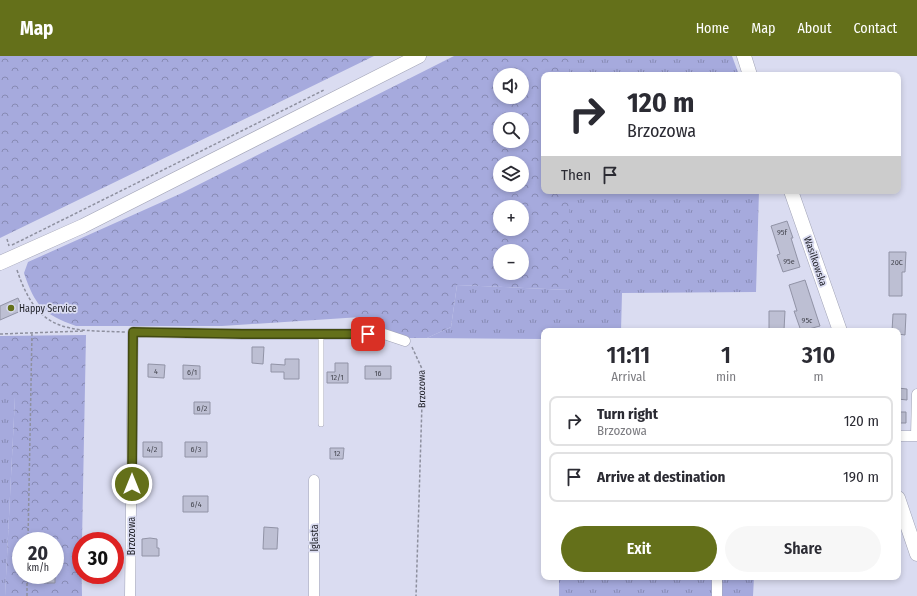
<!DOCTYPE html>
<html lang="en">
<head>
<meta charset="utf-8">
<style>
	body { margin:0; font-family:"Fira Sans Condensed",sans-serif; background:#f7f7f7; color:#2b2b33; height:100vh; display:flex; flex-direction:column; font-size:15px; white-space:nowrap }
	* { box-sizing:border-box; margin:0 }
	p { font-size:13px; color:#7c7c81 }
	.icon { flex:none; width:22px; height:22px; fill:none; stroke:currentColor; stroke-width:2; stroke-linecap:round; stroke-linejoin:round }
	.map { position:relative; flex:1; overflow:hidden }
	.sheet { position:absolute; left:541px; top:272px; width:360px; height:252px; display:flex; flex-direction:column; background:#fff; border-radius:8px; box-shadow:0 2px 6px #0003 }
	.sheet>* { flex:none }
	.hud { position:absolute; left:541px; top:16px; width:360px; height:122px; border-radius:8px; box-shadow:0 2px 6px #0003; background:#fff; color:#2b2b33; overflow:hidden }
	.buttons { position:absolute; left:493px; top:12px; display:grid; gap:8px }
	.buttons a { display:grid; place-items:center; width:36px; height:36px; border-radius:50%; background:#fff; box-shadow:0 2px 6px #0003; font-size:20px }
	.speed { position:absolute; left:12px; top:476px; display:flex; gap:8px; font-size:20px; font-weight:700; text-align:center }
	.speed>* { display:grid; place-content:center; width:52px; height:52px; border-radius:50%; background:#fff; box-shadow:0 2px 6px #0003; line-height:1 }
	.speed small { font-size:10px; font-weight:400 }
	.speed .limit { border:6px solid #d22; background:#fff; color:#111 }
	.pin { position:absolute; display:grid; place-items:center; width:34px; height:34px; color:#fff; margin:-17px; border-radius:8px; box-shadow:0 2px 6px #0006 }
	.me { position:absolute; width:44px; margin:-22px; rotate:0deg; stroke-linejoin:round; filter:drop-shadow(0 0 3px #0008) }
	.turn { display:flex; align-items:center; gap:14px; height:84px; padding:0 20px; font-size:18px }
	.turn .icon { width:52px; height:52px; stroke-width:2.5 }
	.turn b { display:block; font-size:28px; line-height:34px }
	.then { display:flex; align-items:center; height:38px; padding:0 20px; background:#0003; gap:8px; font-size:15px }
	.eta { display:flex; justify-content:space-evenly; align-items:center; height:68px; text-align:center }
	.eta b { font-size:24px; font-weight:600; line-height:28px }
	.action { display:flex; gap:8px; margin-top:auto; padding:8px 20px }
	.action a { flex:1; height:46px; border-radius:24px; background:#64701a; color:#fff; font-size:16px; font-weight:600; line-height:46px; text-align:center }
	.action a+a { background:#f7f7f7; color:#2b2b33 }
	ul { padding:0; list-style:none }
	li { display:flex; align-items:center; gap:12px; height:50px; margin:0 8px 6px; padding:0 12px; border:2px solid #e1e1e2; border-radius:8px }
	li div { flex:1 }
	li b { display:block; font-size:15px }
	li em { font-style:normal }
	header { display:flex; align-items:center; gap:24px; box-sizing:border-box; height:56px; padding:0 20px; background:#64701a; color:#fff }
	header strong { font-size:19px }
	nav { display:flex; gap:22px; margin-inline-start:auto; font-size:14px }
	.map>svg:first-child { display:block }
	.grass { fill:url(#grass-tufts) }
	.forest { fill:url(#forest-crowns); fill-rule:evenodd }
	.building { fill:#bdbfd3; stroke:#9193a6 }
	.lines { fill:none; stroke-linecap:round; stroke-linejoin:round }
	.lane-casing { stroke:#a1a3b6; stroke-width:6 }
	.street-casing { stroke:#a1a3b6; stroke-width:11 }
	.secondary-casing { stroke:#a1a3b6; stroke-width:15 }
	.path { stroke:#8e909f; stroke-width:1.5; stroke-dasharray:3 2; stroke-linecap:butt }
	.lane { stroke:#fff; stroke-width:5 }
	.street { stroke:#fff; stroke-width:10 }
	.secondary { stroke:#fff; stroke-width:14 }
	.route-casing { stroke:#414911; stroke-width:10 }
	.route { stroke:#64701a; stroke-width:7 }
	.poi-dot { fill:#64701a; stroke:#dadcf1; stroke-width:1.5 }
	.labels { text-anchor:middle; stroke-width:3.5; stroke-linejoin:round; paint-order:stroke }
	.number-label { font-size:8px; fill:#464751 }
	.street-label { font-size:10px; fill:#1e1f26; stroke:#dadcf1 }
	.poi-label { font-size:10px; fill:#1e1f26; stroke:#dadcf1; text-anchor:start }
</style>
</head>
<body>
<header>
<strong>Map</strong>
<nav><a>Home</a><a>Map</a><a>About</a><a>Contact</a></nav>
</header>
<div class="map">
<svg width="917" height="540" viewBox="0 0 917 540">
	<defs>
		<pattern id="grass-tufts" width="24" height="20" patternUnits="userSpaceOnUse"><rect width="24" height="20" fill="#a6aadd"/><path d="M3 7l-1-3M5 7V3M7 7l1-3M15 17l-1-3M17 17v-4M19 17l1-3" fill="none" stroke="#878ab3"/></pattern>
		<pattern id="forest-crowns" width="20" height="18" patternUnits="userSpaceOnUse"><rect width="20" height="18" fill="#a6aadd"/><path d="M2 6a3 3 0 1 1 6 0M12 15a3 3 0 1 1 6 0" fill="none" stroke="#878ab3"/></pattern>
	</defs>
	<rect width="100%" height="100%" fill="#dadcf1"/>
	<path class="grass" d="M569 0H732L739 19H569Z
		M569 135H759L756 236 622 237 621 275H544V283L427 282 451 271 457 229 569 234Z
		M0 341H15L5 540H0Z
		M559 521H754L753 540H559Z"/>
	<path class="forest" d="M0 0H374L0 182Z
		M454 0H569V19H544V135H569V234L457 229 451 271 427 282H405L361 261 222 270H76C43 258 35 250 24 217L28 206 182 137ZM500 19H522V41H500ZM500 63H522V85H500ZM500 107H522V129H500ZM500 151H522V173H500ZM500 195H522V217H500Z
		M86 279 82 485H81L82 540H5L15 341H0V280ZM21 485H55V519H21Z"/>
	<path class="building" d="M787 165 793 182H791L800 211 783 216 777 199 780 198 771 170Z
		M889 196H906L905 216H902V240H889Z
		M805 224 820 270 801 275 794 255H797L789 229Z
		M18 242 23 254 0 264V250Z
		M769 255H785L784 274H769Z
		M893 258H906L905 279 898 278V275H892Z
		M252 291H264L263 308 252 307Z
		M285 303H299V323H284V316H271V308L285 309Z
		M335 307H348V327H327V316H335Z
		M148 308 165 309 164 322 148 321Z
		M183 309 200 310V323H183Z
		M365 310H391V323H365Z
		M898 332 907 333V344L898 343Z
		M194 346H210V358H194Z
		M898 356H906V367H898Z
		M143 386H162V401H143Z
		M185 386H207V401H185Z
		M330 392H344L343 403H330Z
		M183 440H208V456H183Z
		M264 471 278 472 277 493H263Z
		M150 482 157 483V492H159V500H142V483Z
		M44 519H55V527H43Z"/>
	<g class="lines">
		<defs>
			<path id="lane" d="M321 368V278"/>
			<path id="street" d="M898 380H917
				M916 380 917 338
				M314 424V540
				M130 540 133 276 242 278H384L405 285
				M717 540V521"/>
			<path id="secondary" d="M744 0 750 19
				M791 135 840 275
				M0 207 83 170 419 0
				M898 442 917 498"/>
		</defs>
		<use href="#lane" class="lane-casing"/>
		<use href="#street" class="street-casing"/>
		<use href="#secondary" class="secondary-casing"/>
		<path class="path" d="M7 183 9 190
			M12 189 324 34
			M17 214C38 277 66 274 125 276
			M0 278 84 275
			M412 291 423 315 416 540
			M28 485 32 276
			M27 540V519"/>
		<use href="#lane" class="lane"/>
		<use href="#street" class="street"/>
		<use href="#secondary" class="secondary"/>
	</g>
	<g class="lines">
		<defs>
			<path id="route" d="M132 428 133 276 242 278H368"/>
		</defs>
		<use href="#route" class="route-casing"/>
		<use href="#route" class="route"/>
	</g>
	<circle class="poi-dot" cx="11" cy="252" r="4"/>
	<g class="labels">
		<g class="number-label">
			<text x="782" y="179">95f</text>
			<text x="789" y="208">95e</text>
			<text x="897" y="209">20C</text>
			<text x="807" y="267">95c</text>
			<text x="156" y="318">4</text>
			<text x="192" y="319">6/1</text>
			<text x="378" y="320">16</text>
			<text x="337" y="324">12/1</text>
			<text x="202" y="355">6/2</text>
			<text x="152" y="396">4/2</text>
			<text x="196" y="396">6/3</text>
			<text x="337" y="400">12</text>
			<text x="196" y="451">6/4</text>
		</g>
		<g class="street-label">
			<text transform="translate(816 205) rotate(71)" y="4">Wasilkowska</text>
			<text transform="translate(421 333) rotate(-91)" y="4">Brzozowa</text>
			<text transform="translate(131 480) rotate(-90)" y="4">Brzozowa</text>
			<text transform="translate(314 482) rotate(-90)" y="4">Iglasta</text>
		</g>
		<g class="poi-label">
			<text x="19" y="256">Happy Service</text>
		</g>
	</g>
</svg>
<div class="buttons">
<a><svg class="icon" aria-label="sound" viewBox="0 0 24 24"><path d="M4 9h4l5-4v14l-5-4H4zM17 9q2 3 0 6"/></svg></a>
<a><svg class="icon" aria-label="search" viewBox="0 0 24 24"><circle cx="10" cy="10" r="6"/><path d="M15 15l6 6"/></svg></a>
<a><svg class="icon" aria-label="layers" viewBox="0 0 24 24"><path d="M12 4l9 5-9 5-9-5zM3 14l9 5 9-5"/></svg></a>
<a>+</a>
<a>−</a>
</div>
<div class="speed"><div>20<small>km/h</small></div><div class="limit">30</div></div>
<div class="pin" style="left:368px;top:278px;background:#d93025"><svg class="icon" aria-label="arrive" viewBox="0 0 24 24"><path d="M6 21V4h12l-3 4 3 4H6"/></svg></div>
<svg class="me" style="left:132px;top:428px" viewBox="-20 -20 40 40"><circle r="17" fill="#64701a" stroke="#fff" stroke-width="3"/><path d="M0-11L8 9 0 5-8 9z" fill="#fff"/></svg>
<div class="hud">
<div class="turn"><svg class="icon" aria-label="right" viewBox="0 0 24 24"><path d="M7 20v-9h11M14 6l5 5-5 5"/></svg><div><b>120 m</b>Brzozowa</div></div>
<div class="then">Then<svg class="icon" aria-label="arrive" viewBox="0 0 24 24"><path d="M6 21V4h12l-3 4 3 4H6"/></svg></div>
</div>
<section class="sheet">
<div class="eta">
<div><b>11:11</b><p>Arrival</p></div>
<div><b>1</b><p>min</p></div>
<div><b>310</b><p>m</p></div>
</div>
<ul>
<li><svg class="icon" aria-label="right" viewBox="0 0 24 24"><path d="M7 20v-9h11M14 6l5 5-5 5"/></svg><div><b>Turn right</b><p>Brzozowa</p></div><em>120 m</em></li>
<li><svg class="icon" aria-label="arrive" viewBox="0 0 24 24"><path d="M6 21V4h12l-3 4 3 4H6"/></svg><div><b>Arrive at destination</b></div><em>190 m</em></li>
</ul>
<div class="action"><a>Exit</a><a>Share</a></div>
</section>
</div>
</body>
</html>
